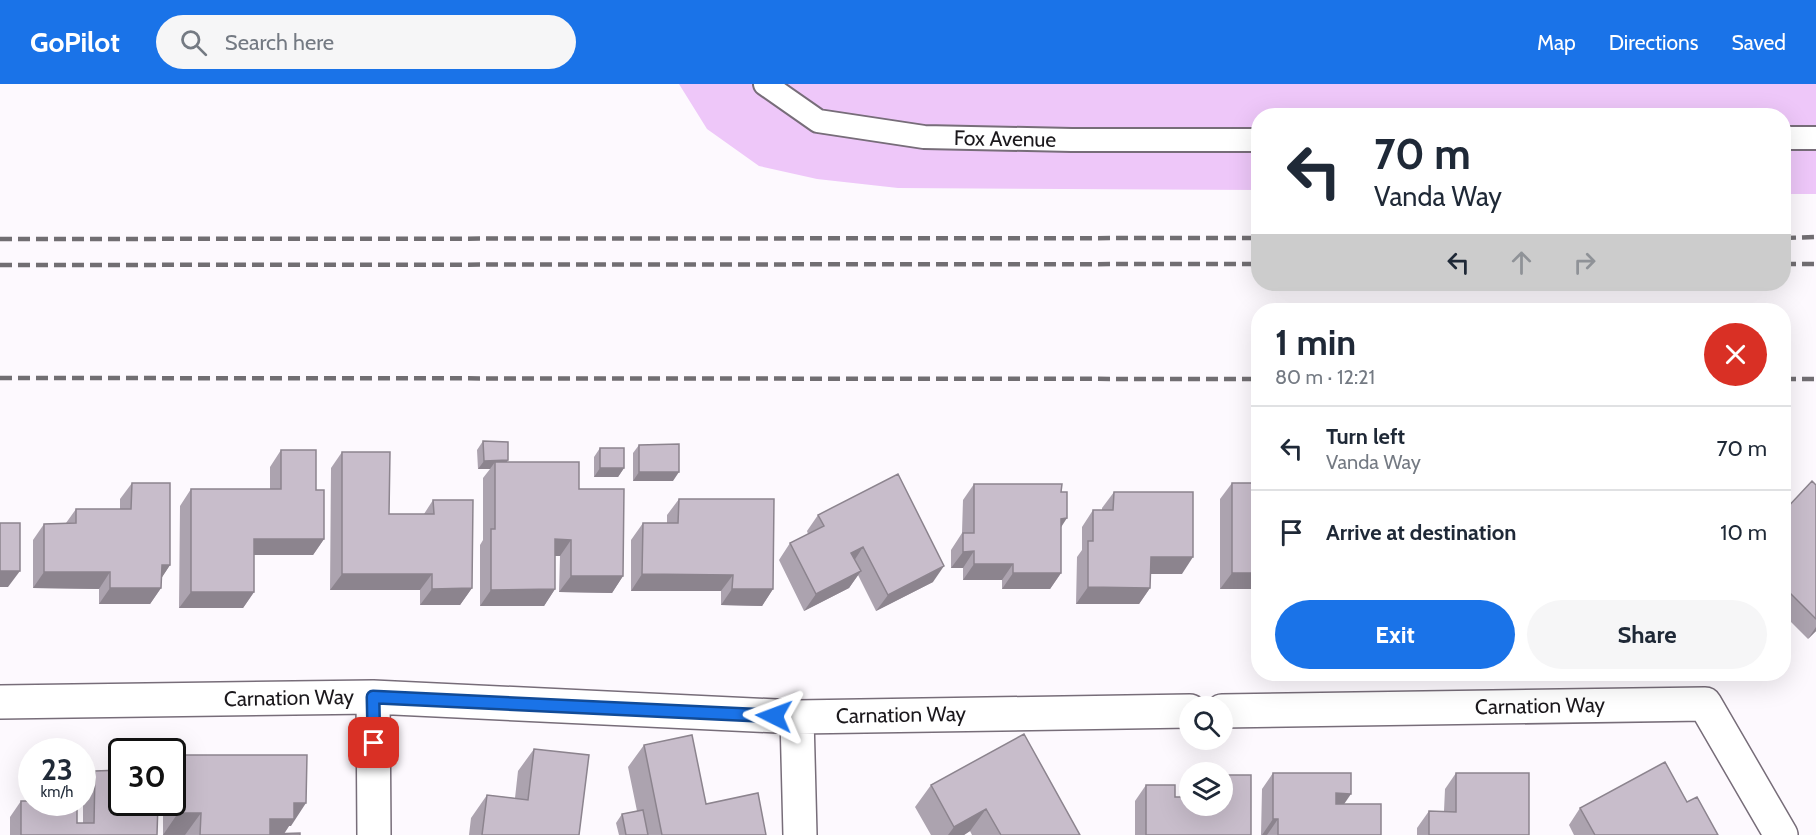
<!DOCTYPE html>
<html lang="en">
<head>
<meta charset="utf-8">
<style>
	body { margin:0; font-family:Cabin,sans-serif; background:#f6f6f7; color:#1f2937; height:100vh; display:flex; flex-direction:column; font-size:22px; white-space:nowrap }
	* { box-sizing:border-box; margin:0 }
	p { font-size:20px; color:#747a83 }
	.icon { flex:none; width:33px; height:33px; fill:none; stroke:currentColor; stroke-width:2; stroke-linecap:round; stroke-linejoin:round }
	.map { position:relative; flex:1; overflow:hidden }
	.side { position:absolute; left:1251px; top:219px; width:540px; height:378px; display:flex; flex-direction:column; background:#fff; border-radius:24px; box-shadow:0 6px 24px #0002 }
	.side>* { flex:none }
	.banner { position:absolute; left:1251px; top:24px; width:540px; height:183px; border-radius:24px; box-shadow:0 6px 24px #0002; background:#fff; color:#1f2937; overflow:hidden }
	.tools { position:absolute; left:1179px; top:612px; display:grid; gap:12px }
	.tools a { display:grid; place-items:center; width:54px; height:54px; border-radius:50%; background:#fff; box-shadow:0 6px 24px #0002; font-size:30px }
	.speed { position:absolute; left:18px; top:654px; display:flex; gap:12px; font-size:30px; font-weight:700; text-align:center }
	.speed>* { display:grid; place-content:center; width:78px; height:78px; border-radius:50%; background:#fff; box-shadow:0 6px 24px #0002; line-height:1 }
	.speed small { font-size:15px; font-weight:400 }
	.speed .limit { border:3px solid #111; border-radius:9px; background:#fff; color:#111 }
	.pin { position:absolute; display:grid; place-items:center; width:51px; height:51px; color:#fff; margin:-26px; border-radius:12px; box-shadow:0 3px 9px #0006 }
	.me { position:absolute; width:66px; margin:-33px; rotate:273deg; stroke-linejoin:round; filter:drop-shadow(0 0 4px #0008) }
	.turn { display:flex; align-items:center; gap:21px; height:126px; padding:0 24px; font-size:27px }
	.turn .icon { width:78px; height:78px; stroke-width:2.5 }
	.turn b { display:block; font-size:42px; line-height:51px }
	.lanes { display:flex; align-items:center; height:57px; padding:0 24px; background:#0003; justify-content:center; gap:30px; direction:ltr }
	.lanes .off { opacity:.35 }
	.round { display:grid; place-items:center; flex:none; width:63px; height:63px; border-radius:32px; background:#f6f6f7 }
	.headline { display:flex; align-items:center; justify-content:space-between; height:102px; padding:0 24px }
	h1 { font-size:36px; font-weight:700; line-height:45px }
	.cta { display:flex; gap:12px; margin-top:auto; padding:12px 24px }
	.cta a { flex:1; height:69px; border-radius:36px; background:#1a73e8; color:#fff; font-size:24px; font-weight:700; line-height:69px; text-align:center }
	.cta a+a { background:#f6f6f7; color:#1f2937 }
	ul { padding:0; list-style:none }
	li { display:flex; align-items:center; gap:18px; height:84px; padding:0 24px; border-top:2px solid #e0e1e3 }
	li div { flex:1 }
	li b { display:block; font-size:22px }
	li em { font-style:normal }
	header { display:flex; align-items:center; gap:36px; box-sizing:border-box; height:84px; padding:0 30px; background:#1a73e8; color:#fff }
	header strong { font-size:28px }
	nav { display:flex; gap:33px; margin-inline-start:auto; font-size:21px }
	.search { width:420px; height:54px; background:#f6f6f7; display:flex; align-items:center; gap:15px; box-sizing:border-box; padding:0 21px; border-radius:33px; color:#747a83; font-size:22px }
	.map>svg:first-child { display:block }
	.green { fill:#eec7f9 }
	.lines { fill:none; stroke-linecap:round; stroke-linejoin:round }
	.lane-casing { stroke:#776d79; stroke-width:26 }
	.street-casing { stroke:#776d79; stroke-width:36 }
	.lane { stroke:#fff; stroke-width:22 }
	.street { stroke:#fff; stroke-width:33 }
	.rail { stroke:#716e72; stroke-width:4.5; stroke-dasharray:12 6; stroke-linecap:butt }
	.wall { fill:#aca3af }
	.shaded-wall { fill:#8c848e }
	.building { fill:#c8bdcb; stroke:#8c848e; stroke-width:1.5 }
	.route-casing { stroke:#114b97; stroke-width:15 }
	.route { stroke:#1a73e8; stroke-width:10 }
	.labels { text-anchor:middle; stroke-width:5; stroke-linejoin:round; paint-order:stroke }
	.street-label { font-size:21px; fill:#1b181c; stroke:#fff }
</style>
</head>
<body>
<header>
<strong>GoPilot</strong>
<div class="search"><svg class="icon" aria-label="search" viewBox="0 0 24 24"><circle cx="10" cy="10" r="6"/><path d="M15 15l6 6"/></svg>Search here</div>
<nav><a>Map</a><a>Directions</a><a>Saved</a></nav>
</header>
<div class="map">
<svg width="1816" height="751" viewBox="0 0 1816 751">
	<rect width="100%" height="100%" fill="#fdf9fe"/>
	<path class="green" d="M679 0H1816V110H1784V32H1258V106L898 104 817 95 759 82 707 45Z"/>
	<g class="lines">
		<defs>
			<path id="lane" d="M765 0 818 37 924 53 1072 56H1258
				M1784 54H1816"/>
			<path id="street" d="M373 613 374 751
				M0 618 373 613 797 633 1190 627
				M1222 627 1705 620 1781 751
				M797 633 800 751"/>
		</defs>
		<use href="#lane" class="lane-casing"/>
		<use href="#street" class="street-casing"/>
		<use href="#lane" class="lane"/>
		<use href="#street" class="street"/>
		<path class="rail" d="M1784 154 1816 153
			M0 155 1258 154
			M1784 180H1816
			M0 181 1258 180
			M0 294 1258 295
			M1784 295H1816"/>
	</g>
	<path class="wall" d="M483 357 508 376 507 378 579 405 623 492 612 509 559 508 560 472H555V505L544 522H480V461L483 456V394L490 385H478L477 366Z
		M639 361 673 397H633V369Z
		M600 364 624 384 618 393H594V373Z
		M281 366 316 406 324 455 313 471H254V508L243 524H179L180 422 191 405H270V383Z
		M342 368 389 430H424L433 416 472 504 460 521H420V506H330L331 384Z
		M132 399 170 481 161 494V504L150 520H99V505L33 504V456L44 440 66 439 76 425H120V415Z
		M1232 399H1258V505H1220V415Z
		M974 400 1061 443V489L1050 505H1002V496H963V484H951V466L962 449 963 416Z
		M1816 401V547L1808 555 1784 531V427Z
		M1114 408 1182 490H1150V504L1139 520H1076L1077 473 1082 466V443L1093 426H1102V424Z
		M679 415 773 505 762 522 721 521V507H631V456L643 439H667V431Z
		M818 431 933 498 876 527 858 491 849 504 804 527 779 476 790 459 808 450 807 447Z
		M644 661 706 720 766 751H619L616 739 622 730 637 727 628 683Z
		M534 665 579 751H469L471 734 487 711 515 714 518 687Z
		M179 671 291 742H289L284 750 300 751H163V718H172V680Z
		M95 687 157 751H10V733L21 717 77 739H83V703Z
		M1273 689 1344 720 1381 751H1261L1262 705Z
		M1456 689 1529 751H1417V744L1429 727H1444L1445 705Z
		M1190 695V722L1251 751H1135V717L1146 701 1175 713H1180V708Z
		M931 701 1080 751H972L970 747 964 751H931L915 723Z
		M1687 718 1718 751H1574L1569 741 1580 724Z"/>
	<path class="shaded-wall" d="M508 376 502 385 495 378 490 385H478L484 377Z
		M600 384H624L618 393H594Z
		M639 388H679L673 397H633Z
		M1067 434 1056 451 1061 435Z
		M254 455H324L313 471H243Z
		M555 455 571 456 560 472H544Z
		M863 463 852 480 851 469Z
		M974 467 963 484H951L963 468Z
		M1151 473H1193L1182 490H1139Z
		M974 480H1013L1002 496H963Z
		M162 481H170L159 498Z
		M944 482 933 498 876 527 888 511Z
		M0 487H20L8 503H0Z
		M861 487 849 504 804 527 816 510Z
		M44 488H110L99 505 33 504Z
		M1013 489H1061L1050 505H1002Z
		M1232 489H1258V505H1220Z
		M342 490H432L420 506H330Z
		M642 490 733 491 721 507H631Z
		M571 492H623L612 509 559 508Z
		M1088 503 1150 504 1139 520H1076Z
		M110 504H161L150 520H99Z
		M472 504 460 521H420L432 505Z
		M555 505 544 522H480L491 506Z
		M732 505H773L762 522 721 521Z
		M191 508H254L243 524H179Z
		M1816 543V547L1808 555Z
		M1336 709 1351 710 1340 726H1325Z
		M294 719H306L291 742H289L283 751H259L270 735Z
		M986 725 970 747 964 751H948L954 743Z
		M178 729H201L185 751H163Z
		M1273 735H1278L1267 751H1262Z"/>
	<path class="building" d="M483 357 508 358V376L484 377Z
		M679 360V388H639V361Z
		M600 364H624V384H600Z
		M281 366H316V406H324V455H254V508H191V405H281Z
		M342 368H390L389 430H434L433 416H473L472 504 432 505V490H342Z
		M495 378H579V405H624L623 492H571V456L555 455V505L491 506V445H495Z
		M898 390 944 482 888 511 863 463 851 469 861 487 816 510 790 459 824 442 818 431Z
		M1812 397 1816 401V535L1784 503V427Z
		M132 399H170V481H162L161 504H110V488H44V440L76 439V425H131Z
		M1232 399H1258V489H1232Z
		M974 400H1062L1061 408H1067V434L1061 435V489H1013V480H974V467L963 468V449H974Z
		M1114 408H1193V473H1151L1150 504 1088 503V457H1093V426H1113Z
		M679 415H774L773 505H732L733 491 642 490 643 439H678Z
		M0 439H20V487H0Z
		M1024 650 1080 751H1001L986 725 954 743 931 701Z
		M692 651 706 720 758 709 766 751H662L644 661Z
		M534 665 589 671 579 751H482L487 711 528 716Z
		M179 671H307L306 719H294V735H270V750L300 749V751H200L201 729H178Z
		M1665 678 1687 718 1697 713 1718 751H1595L1580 724Z
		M122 686V718H158L157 751H21V717H32V718H77V739H94L95 687Z
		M1273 689H1351V710L1336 709V720H1381V751H1278V735H1273Z
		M1456 689H1529V751H1429V727L1456 728Z
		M1222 691H1251V751H1146V701H1175V713H1190V722H1222Z
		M643 726 648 751H626L622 730Z"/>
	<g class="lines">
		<defs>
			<path id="route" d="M374 659 373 613 774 632"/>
		</defs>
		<use href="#route" class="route-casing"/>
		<use href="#route" class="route"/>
	</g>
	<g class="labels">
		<g class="street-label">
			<text transform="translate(1005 55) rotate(1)" y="7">Fox Avenue</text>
			<text transform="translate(289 614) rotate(-1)" y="7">Carnation Way</text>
			<text transform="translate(1540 622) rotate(-1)" y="7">Carnation Way</text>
			<text transform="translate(901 631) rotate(-1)" y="7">Carnation Way</text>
		</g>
	</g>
</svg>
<div class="tools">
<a><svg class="icon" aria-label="search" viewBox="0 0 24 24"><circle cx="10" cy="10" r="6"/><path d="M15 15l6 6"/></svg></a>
<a><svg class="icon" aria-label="layers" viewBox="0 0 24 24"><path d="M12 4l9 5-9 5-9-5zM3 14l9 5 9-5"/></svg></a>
</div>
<div class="speed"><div>23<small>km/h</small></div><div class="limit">30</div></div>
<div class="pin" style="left:374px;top:659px;background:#d93025"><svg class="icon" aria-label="arrive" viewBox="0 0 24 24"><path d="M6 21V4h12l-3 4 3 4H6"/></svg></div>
<svg class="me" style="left:774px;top:632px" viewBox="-20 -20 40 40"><path d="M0-17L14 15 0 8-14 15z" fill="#1a73e8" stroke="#fff" stroke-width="4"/></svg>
<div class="banner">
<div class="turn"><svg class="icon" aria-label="left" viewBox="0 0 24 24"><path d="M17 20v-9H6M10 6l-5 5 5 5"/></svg><div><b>70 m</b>Vanda Way</div></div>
<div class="lanes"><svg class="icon" aria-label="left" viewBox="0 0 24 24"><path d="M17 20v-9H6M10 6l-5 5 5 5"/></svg><svg class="icon off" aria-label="ahead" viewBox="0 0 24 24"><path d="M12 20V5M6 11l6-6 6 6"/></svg><svg class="icon off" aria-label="right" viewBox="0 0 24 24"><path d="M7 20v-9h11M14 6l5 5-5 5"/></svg></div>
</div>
<section class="side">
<div class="headline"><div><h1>1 min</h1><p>80 m · 12:21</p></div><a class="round" style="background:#d93025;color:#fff"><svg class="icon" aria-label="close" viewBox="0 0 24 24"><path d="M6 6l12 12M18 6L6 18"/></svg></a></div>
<ul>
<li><svg class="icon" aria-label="left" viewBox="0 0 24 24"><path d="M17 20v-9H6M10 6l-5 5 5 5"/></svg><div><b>Turn left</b><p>Vanda Way</p></div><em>70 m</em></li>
<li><svg class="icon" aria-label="arrive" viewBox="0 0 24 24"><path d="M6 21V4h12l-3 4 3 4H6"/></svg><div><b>Arrive at destination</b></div><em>10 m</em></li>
</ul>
<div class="cta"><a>Exit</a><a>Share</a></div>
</section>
</div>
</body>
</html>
